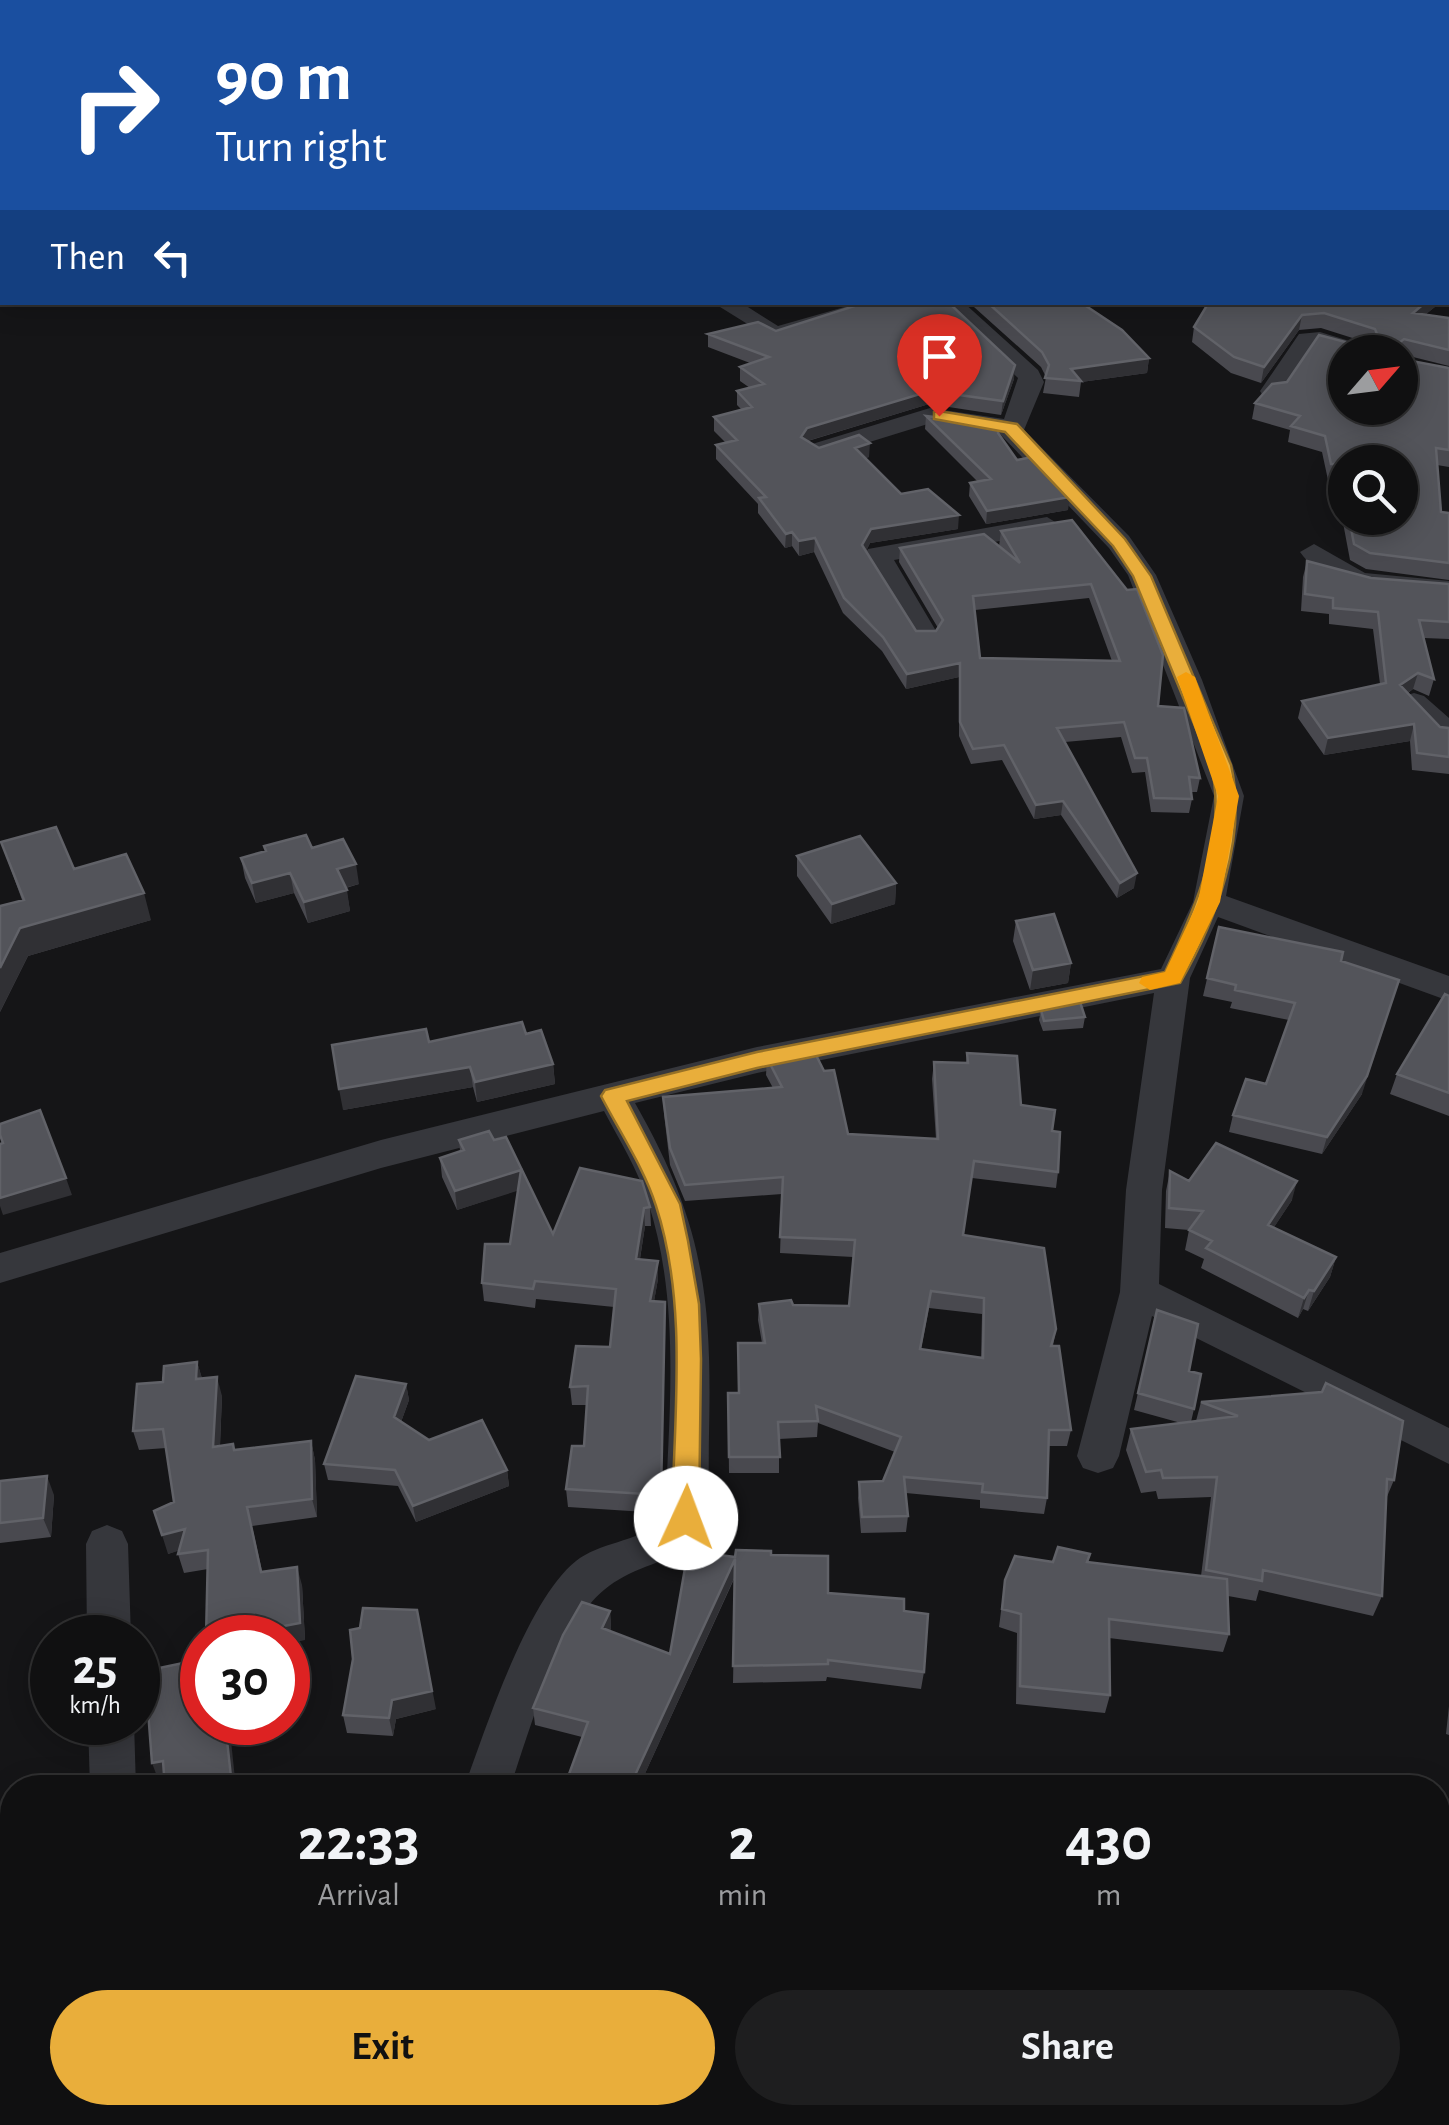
<!DOCTYPE html>
<html lang="en">
<head>
<meta charset="utf-8">
<style>
	body { margin:0; font-family:"Alegreya Sans",sans-serif; background:#1e1e1f; color:#f1f3f6; height:100vh; display:flex; flex-direction:column; font-size:38px; white-space:nowrap }
	* { box-sizing:border-box; margin:0 }
	p { font-size:32px; color:#9c9d9f }
	.icon { flex:none; width:55px; height:55px; fill:none; stroke:currentColor; stroke-width:2; stroke-linecap:round; stroke-linejoin:round }
	.map { position:relative; flex:1; overflow:hidden }
	.side { position:absolute; left:0px; top:1775px; width:1450px; height:350px; display:flex; flex-direction:column; background:#101011; border-radius:40px 40px 0 0; box-shadow:0 5px 25px #0003,0 0 0 2px #303031 }
	.side>* { flex:none }
	.banner { position:absolute; left:0px; top:0px; width:1450px; height:305px; box-shadow:0 5px 25px #0003,0 0 0 2px #303031; background:#1a4fa0; color:#fff; overflow:hidden }
	.needle { width:65px; rotate:62deg }
	.controls { position:absolute; left:1328px; top:335px; display:grid; gap:20px }
	.controls a { display:grid; place-items:center; width:90px; height:90px; border-radius:50%; background:#101011; box-shadow:0 5px 25px #0003,0 0 0 2px #303031; font-size:50px }
	.speed { position:absolute; left:30px; top:1615px; display:flex; gap:20px; font-size:50px; font-weight:700; text-align:center }
	.speed>* { display:grid; place-content:center; width:130px; height:130px; border-radius:50%; background:#101011; box-shadow:0 5px 25px #0003,0 0 0 2px #303031; line-height:1 }
	.speed small { font-size:25px; font-weight:400 }
	.speed .limit { border:15px solid #d22; background:#fff; color:#111 }
	.pin { position:absolute; display:grid; place-items:center; width:85px; height:85px; color:#fff; margin:-102px -42px; border-radius:50% 50% 50% 0; rotate:-45deg; box-shadow:0 0 10px #0007 }
	.pin .icon { rotate:45deg }
	.me { position:absolute; width:110px; margin:-55px; rotate:2deg; stroke-linejoin:round; filter:drop-shadow(0 0 8px #0008) }
	.turn { display:flex; align-items:center; gap:35px; height:210px; padding:0 50px; font-size:45px }
	.turn .icon { width:130px; height:130px; stroke-width:2.5 }
	.turn b { display:block; font-size:70px; line-height:85px }
	.then { display:flex; align-items:center; height:95px; padding:0 50px; background:#0003; gap:20px; font-size:38px }
	.eta { display:flex; justify-content:space-evenly; align-items:center; height:170px; text-align:center }
	.eta b { font-size:60px; font-weight:700; line-height:70px }
	.action { display:flex; gap:20px; margin-top:auto; padding:20px 50px }
	.action a { flex:1; height:115px; border-radius:60px; background:#e9ae3b; color:#111; font-size:40px; font-weight:700; line-height:115px; text-align:center }
	.action a+a { background:#1e1e1f; color:#f1f3f6 }
	.map>svg:first-child { display:block }
	.lines { fill:none; stroke-linecap:round; stroke-linejoin:round }
	.street { fill:#36373c; fill-rule:evenodd }
	.wall { fill:#49494f; fill-rule:evenodd }
	.shaded-wall { fill:#303034 }
	.building { fill:#53545a; stroke:#616268; stroke-width:2.5; fill-rule:evenodd }
	.route { fill:#e9ae3b; stroke:#977126; stroke-width:2.5 }
	.slow { fill:#f59e0b }
</style>
</head>
<body>
<div class="map">
<svg width="1449" height="2125" viewBox="0 0 1449 2125">
	<rect width="100%" height="100%" fill="#151517"/>
	<g class="lines">
		<path class="street" d="M1448 255H1449V269H1448Z
			M712 302H740L778 326 862 302H901L775 341Z
			M938 302H963L1038 370 1044 382 1024 430 1129 536 1156 575 1202 680 1244 796 1226 896 1449 976V1001L1218 917 1190 978 1162 1190 1159 1284 1449 1428V1464L1152 1316 1119 1456 1113 1468 1098 1473 1083 1468 1077 1456 1120 1292 1126 1190 1154 993 757 1073 635 1103C704 1224 712 1297 709 1434 708 1473 712 1512 695 1547 667 1561 635 1567 609 1586 559 1622 530 1730 510 1788H464C486 1728 527 1600 576 1561 601 1541 645 1541 665 1518 669 1414 681 1303 648 1202 638 1170 620 1141 604 1111L381 1168 0 1283V1253L381 1140 757 1047 1161 969 1193 902 1214 796 1128 575 1109 548 1000 434 931 423 818 458 805 450 809 445 930 408 1004 419 1018 378Z
			M1320 332 1369 347 1373 352 1345 355 1314 346 1281 396H1263L1260 391 1299 334Z
			M1047 517 1060 525 1056 531 894 560 939 636 925 645 911 636 864 555 868 549Z
			M1314 544 1365 573 1449 581V597C1397 594 1334 599 1300 552Z
			M1414 693 1424 696 1449 718V743L1438 741 1404 708 1399 702 1404 696Z
			M107 1525 122 1531 128 1544 131 1638H87L86 1544 92 1531Z
			M88 1722H134L136 1788H90Z
			M94 2112H146V2125H94Z
			M331 2112H382L378 2125H326Z"/>
	</g>
	<path class="wall" d="M187 0H323L318 2H254L250 1 244 2H195Z
		M642 0H820L817 2H655Z
		M974 302H1080L1149 358 1147 373 1081 382 1079 397 1043 393 1046 377 1041 367 974 307Z
		M1209 302H1441L1426 314 1449 318V366L1401 354V359L1449 368V467L1437 465 1441 512 1449 513V580L1366 569 1350 560 1335 480H1328L1322 452 1288 442 1290 430 1252 419 1255 403 1349 343 1362 341 1321 328 1299 330 1261 383 1231 373 1192 342 1194 327ZM1345 462 1400 518H1345Z
		M776 331 1014 379 1001 415 929 404 808 441 819 448 869 457 865 458 901 494 958 529 870 543 866 551 916 631H936L938 628 899 562 900 548 999 546 1001 531 1072 520 1158 706 1200 778 1197 792H1191L1192 799 1189 813 1151 812 1145 772 1132 773 1121 737 1065 742 1134 888 1117 898 1061 815 1034 819 1002 760 971 764 959 736V677L906 689 882 651 843 613 814 552 799 556 792 546 785 548 758 513V504L716 459V445L726 443 714 431V417L742 410 737 405V391L750 388 740 381V367L750 363 708 347V334ZM1089 598 1112 661 980 658 975 610Z
		M926 416 998 434 1017 460 1068 510 986 524 969 496 970 483 978 482 925 429Z
		M1307 561 1371 578 1449 584V639L1424 638 1434 679 1429 696 1413 689 1408 693 1440 727 1449 728V774L1412 770 1410 741 1324 755 1298 718 1302 701 1380 684 1373 629 1329 624V614L1301 611 1303 577Z
		M1 842 74 869 151 920 28 956 0 1012V906L22 900Z
		M312 848 359 884 346 888 350 911 308 923 294 893 256 903 245 878 241 858Z
		M797 856 896 883 895 904 831 924 797 876Z
		M1016 921 1071 963 1068 983 1030 990 1013 941Z
		M1219 927 1341 961 1362 1094 1322 1154 1229 1132 1233 1115 1266 1084 1289 1020 1230 1008 1232 1002 1203 996Z
		M1449 996V1116L1390 1094 1397 1074Z
		M1041 1010 1085 1017 1083 1028 1043 1031 1039 1020Z
		M429 1042 553 1064 555 1084 477 1102 473 1087 343 1110Z
		M967 1053 1021 1105 1052 1131 1058 1172 1056 1188 972 1178 963 1235 1056 1329 1053 1346 1071 1430 1067 1446H1049L1047 1498 1044 1514 980 1508V1500L906 1493 908 1516 906 1532 861 1533 858 1498 859 1482 883 1481 895 1452 818 1423 817 1437 779 1439V1473H729L728 1393H739L762 1343 758 1320 759 1304 849 1306 853 1257 780 1253 782 1194 685 1201 670 1165 664 1114 663 1097 773 1088 766 1075 767 1058 848 1134 936 1139 932 1079 934 1062 966 1063ZM929 1308 982 1314 981 1358 921 1349Z
		M489 1131 553 1234 580 1168 650 1207 651 1226H645L640 1259 658 1279 654 1301 665 1320 661 1513 568 1507 566 1489 584 1446 587 1405H572L570 1387 610 1347 614 1307 536 1299 535 1308 484 1301 482 1283 510 1244 518 1190 457 1210 442 1177 440 1158 460 1151 459 1140Z
		M1170 1171 1189 1181 1292 1200 1274 1227 1336 1257 1330 1277 1308 1311 1303 1309 1298 1318 1201 1268 1204 1259 1185 1250 1189 1230 1165 1228 1166 1191Z
		M1157 1310 1189 1371 1194 1409 1191 1422 1196 1421 1201 1402 1322 1392 1394 1480 1386 1499 1382 1596 1373 1616 1259 1590 1256 1601 1228 1596 1229 1634 1223 1652 1109 1638 1110 1695 1105 1713 1016 1704 1017 1633 999 1627 1005 1580 1053 1562H1088L1201 1576 1211 1497 1158 1499 1156 1491 1141 1493 1126 1450 1131 1429 1181 1423 1134 1410Z
		M197 1362 202 1379 222 1396 220 1446 234 1450 311 1441 315 1460 317 1517 252 1526 262 1571 302 1585 305 1640 208 1569 184 1573 178 1554 179 1550 168 1554 174 1502 166 1448 139 1450 133 1431 163 1382Z
		M406 1384 409 1400 401 1422 429 1440 507 1470 509 1486 416 1522 398 1486 328 1480 324 1464Z
		M0 1481 54 1495 51 1537 0 1543Z
		M771 1555 828 1593 904 1611 924 1672 921 1689 827 1677 826 1681 733 1683 735 1577 642 1780 582 1737 535 1725 533 1708 610 1611 611 1628 610 1631 670 1654 735 1557Z
		M1449 1706V1735L1446 1734Z
		M436 1709 396 1719 393 1736 347 1733 343 1715Z
		M0 1938 7 1950H12V2049L2 2050 0 2046Z
		M441 2112H599V2118L614 2125H460Z"/>
	<path class="shaded-wall" d="M215 0H250V1L216 2Z
		M300 0H323L318 2H296Z
		M804 0H820L817 2H801Z
		M1426 302H1441L1409 328 1413 313Z
		M1302 315 1299 330 1261 383 1264 367Z
		M1149 358 1147 373 1081 382 1071 369Z
		M1015 365 1014 379 1001 415 1003 401Z
		M930 391 929 404 807 441 801 437 807 428Z
		M870 443 869 457 855 462V448Z
		M1070 497 1068 510 986 524 987 511Z
		M959 515 958 529 870 543 862 560V545L871 529Z
		M792 532V546L785 548 786 534Z
		M815 538 814 552 799 556V541Z
		M960 663 959 677 906 689 907 674Z
		M1418 673 1413 689 1395 702 1400 685Z
		M1414 724 1410 741 1324 755 1328 738Z
		M1063 801 1061 815 1034 819 1036 805Z
		M356 864 359 884 340 889 337 869Z
		M290 873 294 893 256 903 252 883Z
		M1137 873 1134 888 1117 898 1120 883Z
		M896 883 895 904 831 924 832 904Z
		M347 890 350 911 308 923 304 902Z
		M144 893 151 920 28 956 0 1012V968L20 928Z
		M1071 963 1068 983 1030 990 1033 970Z
		M1393 997 1362 1094 1322 1154 1327 1137Z
		M553 1064 555 1084 477 1102 475 1082Z
		M470 1067 473 1087 343 1110 339 1089Z
		M521 1170 523 1189 457 1210 455 1191Z
		M66 1178 72 1195 3 1215 0 1206V1198Z
		M1297 1181 1292 1200 1263 1244 1268 1225Z
		M644 1208 645 1226 637 1277 636 1259Z
		M1336 1257 1330 1277 1308 1311 1314 1291Z
		M658 1261V1279L651 1319 650 1301Z
		M1309 1290 1303 1309 1298 1318 1304 1298Z
		M665 1302V1320L661 1513V1495Z
		M197 1362 203 1381 196 1379Z
		M217 1377 222 1396 219 1465 213 1447Z
		M406 1384 409 1400 397 1433 394 1417Z
		M311 1441 315 1460 317 1517 312 1499Z
		M507 1470 509 1486 416 1522 413 1506Z
		M47 1476 54 1495 51 1537 43 1518Z
		M185 1529 191 1547 168 1554 162 1535Z
		M735 1559V1576L642 1780V1788H637L636 1773Z
		M297 1567 302 1585 305 1640 288 1644V1638H220Z
		M417 1610 436 1709 396 1719 393 1736 389 1718 392 1700Z
		M610 1611 611 1628 603 1646 602 1628Z
		M225 1722H229L236 1788H226Z
		M163 1761 170 1777 158 1779 152 1763Z
		M0 1938 8 1952 0 1953Z
		M203 2112H208L206 2125H200Z"/>
	<path class="building" d="M278 0H300L296 2H284Z
		M703 0H804L801 2H716Z
		M2 30V109L0 110V31Z
		M1448 47H1449V113L1448 112Z
		M867 302H929L933 305 948 302 1015 365 1003 401 930 391 807 428 801 437 819 448 859 435 870 443 855 448 901 494 928 489 959 515 871 529 862 545 916 631H936L943 620 900 548 984 534 1020 563 1001 531 1072 520 1127 590 1137 589 1163 655 1158 706 1184 708 1200 778 1189 777 1192 799 1154 798 1147 758H1135L1124 722 1057 728 1137 873 1120 883 1063 801 1036 805 1004 745 973 749 960 722V663L907 674 883 637 844 598 815 538 799 541 792 532 786 534 759 498 766 497 716 445 737 440 714 417 752 407 737 391 764 384 740 367 769 357 708 334 758 322 776 331ZM1091 584 1120 661 980 658 973 596Z
		M987 302H1080L1122 330 1149 358 1071 369 1081 381 1045 378 1049 365 1042 352Z
		M1209 302H1426L1413 313 1449 318V350L1404 339 1400 342 1401 359 1449 368V450L1436 448 1441 512 1449 513V563L1370 553 1354 544 1349 518H1400V462H1345V496L1339 464H1331L1325 436 1291 426 1300 416 1255 403 1272 384 1287 382 1319 335 1349 343 1379 339 1375 329 1324 313 1302 315 1264 367 1234 357 1194 327ZM1345 352H1400V408H1345Z
		M926 416 1000 424 998 433 1017 460 1032 457 1070 497 987 511 970 483 991 479Z
		M1307 561 1371 578 1449 584V622L1419 620 1434 679 1418 673 1400 685 1440 727 1449 728V757L1417 753 1414 724 1328 738 1302 701 1386 683 1378 612 1333 608V598L1305 594Z
		M56 827 74 869 126 854 144 893 20 928 0 968V906L24 900 1 842Z
		M306 835 312 848 343 839 356 864 337 869 347 890 304 902 290 873 252 883 241 858 266 851 264 846Z
		M860 836 896 883 832 904 797 856Z
		M1054 914 1071 963 1033 970 1016 921Z
		M1219 927 1343 952 1341 961 1399 980 1367 1076 1327 1137 1233 1115 1246 1079 1266 1084 1295 1003 1235 990 1236 985 1207 978Z
		M1445 994 1449 996V1093L1397 1074Z
		M1080 1002 1085 1017 1044 1021 1041 1010Z
		M522 1022 526 1034 541 1030 553 1064 475 1082 470 1067 339 1089 332 1045 426 1029 429 1042Z
		M813 1049 824 1071 834 1070 848 1134 938 1139 934 1062 968 1063 967 1053 1017 1056 1021 1105 1055 1110 1052 1131 1060 1132 1058 1172 974 1161 963 1235 1044 1248 1056 1329 1051 1346H1059L1071 1430H1049L1047 1498 982 1492 983 1484 904 1477 908 1516 862 1517 859 1482 883 1481 901 1437 816 1406 818 1421 778 1422 780 1457H729L728 1393H739L738 1343H765L759 1304 791 1300 793 1305 849 1306 855 1240 780 1237 783 1177 685 1185 670 1148 663 1097 782 1087 767 1058ZM931 1291 984 1298 983 1358 920 1349Z
		M40 1110 66 1178 0 1198V1144L3 1143 0 1135V1124Z
		M489 1131 494 1140 506 1137 553 1234 580 1168 642 1181 650 1207 644 1208 636 1259 658 1261 650 1301 665 1302 661 1495 566 1489 572 1446H584L588 1386 570 1387 576 1346 610 1347 616 1289 535 1281 533 1289 482 1283 485 1244H510L521 1170 455 1191 440 1158 464 1150 459 1140Z
		M1216 1143 1297 1181 1268 1225 1336 1257 1314 1291 1309 1290 1304 1298 1206 1248 1212 1241 1189 1230 1203 1211 1169 1208 1170 1171 1189 1181Z
		M1157 1310 1198 1324 1189 1371 1201 1374 1194 1409 1138 1393Z
		M197 1362 196 1379 217 1377 213 1447 233 1444 234 1450 311 1441 312 1499 247 1507 261 1572 297 1567 300 1623 220 1638H206L208 1550 178 1554 185 1529 162 1535 154 1511 174 1502 163 1429 133 1431 137 1384 163 1382 164 1366Z
		M356 1376 406 1384 394 1417 429 1440 482 1420 507 1470 413 1506 395 1470 324 1464Z
		M1326 1383 1403 1421 1394 1480 1387 1479 1382 1596 1263 1570 1262 1581 1206 1570 1217 1477 1163 1478 1161 1470 1146 1472 1131 1429 1238 1416 1201 1402 1322 1392Z
		M47 1476 43 1518 0 1523V1481Z
		M1058 1547 1090 1554 1087 1562 1227 1579 1229 1634 1109 1619 1110 1695 1020 1686 1021 1614 1002 1609 1005 1580 1015 1556 1053 1562Z
		M736 1550 771 1551V1555L828 1556V1593L904 1599V1611L928 1614 924 1672 828 1660V1664L733 1666 735 1559 636 1773 641 1775 637 1788H564L588 1722 533 1708 563 1635 582 1602 610 1611 602 1628 670 1654 688 1551 735 1557Z
		M363 1608 417 1610 432 1691 392 1700 389 1718 343 1715 353 1659 350 1630 360 1628Z
		M202 1659V1722H225L232 1786 165 1788 163 1761 152 1763 145 1671Z
		M0 1949 12 1950V2030L0 2031Z
		M160 2112H203L200 2125H157Z
		M463 2112H590L614 2125H482Z"/>
	<path class="route" d="M939 411 1017 424 1125 539 1151 576 1231 765C1248 837 1216 921 1180 983L757 1068 627 1101 680 1204 688 1241 699 1304 701 1359 699 1518 695 1526H676L672 1518C674 1416 688 1304 656 1206 644 1168 619 1131 601 1096L605 1090 757 1052 1165 972C1195 909 1228 836 1211 765L1133 576 1113 546 1005 432 934 419V412Z"/>
	<path class="slow" d="M1186 672 1195 677 1239 796 1220 902 1180 983 1150 990 1139 983 1142 977 1165 972 1198 902 1218 796 1177 677Z"/>
</svg>
<div class="controls">
<a><svg class="needle" viewBox="-14 -14 28 28"><path d="M0-13l5 13h-10z" fill="#e53935"/><path d="M0 13l5-13h-10z" fill="#9c9d9f"/></svg></a>
<a><svg class="icon" aria-label="search" viewBox="0 0 24 24"><circle cx="10" cy="10" r="6"/><path d="M15 15l6 6"/></svg></a>
</div>
<div class="speed"><div>25<small>km/h</small></div><div class="limit">30</div></div>
<div class="pin" style="left:939px;top:416px;background:#d93025"><svg class="icon" aria-label="arrive" viewBox="0 0 24 24"><path d="M6 21V4h12l-3 4 3 4H6"/></svg></div>
<svg class="me" style="left:686px;top:1518px" viewBox="-20 -20 40 40"><circle r="19" fill="#fff"/><path d="M0-13L10 11 0 6-10 11z" fill="#e9ae3b"/></svg>
<div class="banner">
<div class="turn"><svg class="icon" aria-label="right" viewBox="0 0 24 24"><path d="M7 20v-9h11M14 6l5 5-5 5"/></svg><div><b>90 m</b>Turn right</div></div>
<div class="then">Then<svg class="icon" aria-label="left" viewBox="0 0 24 24"><path d="M17 20v-9H6M10 6l-5 5 5 5"/></svg></div>
</div>
<section class="side">
<div class="eta">
<div><b>22:33</b><p>Arrival</p></div>
<div><b>2</b><p>min</p></div>
<div><b>430</b><p>m</p></div>
</div>
<div class="action"><a>Exit</a><a>Share</a></div>
</section>
</div>
</body>
</html>
